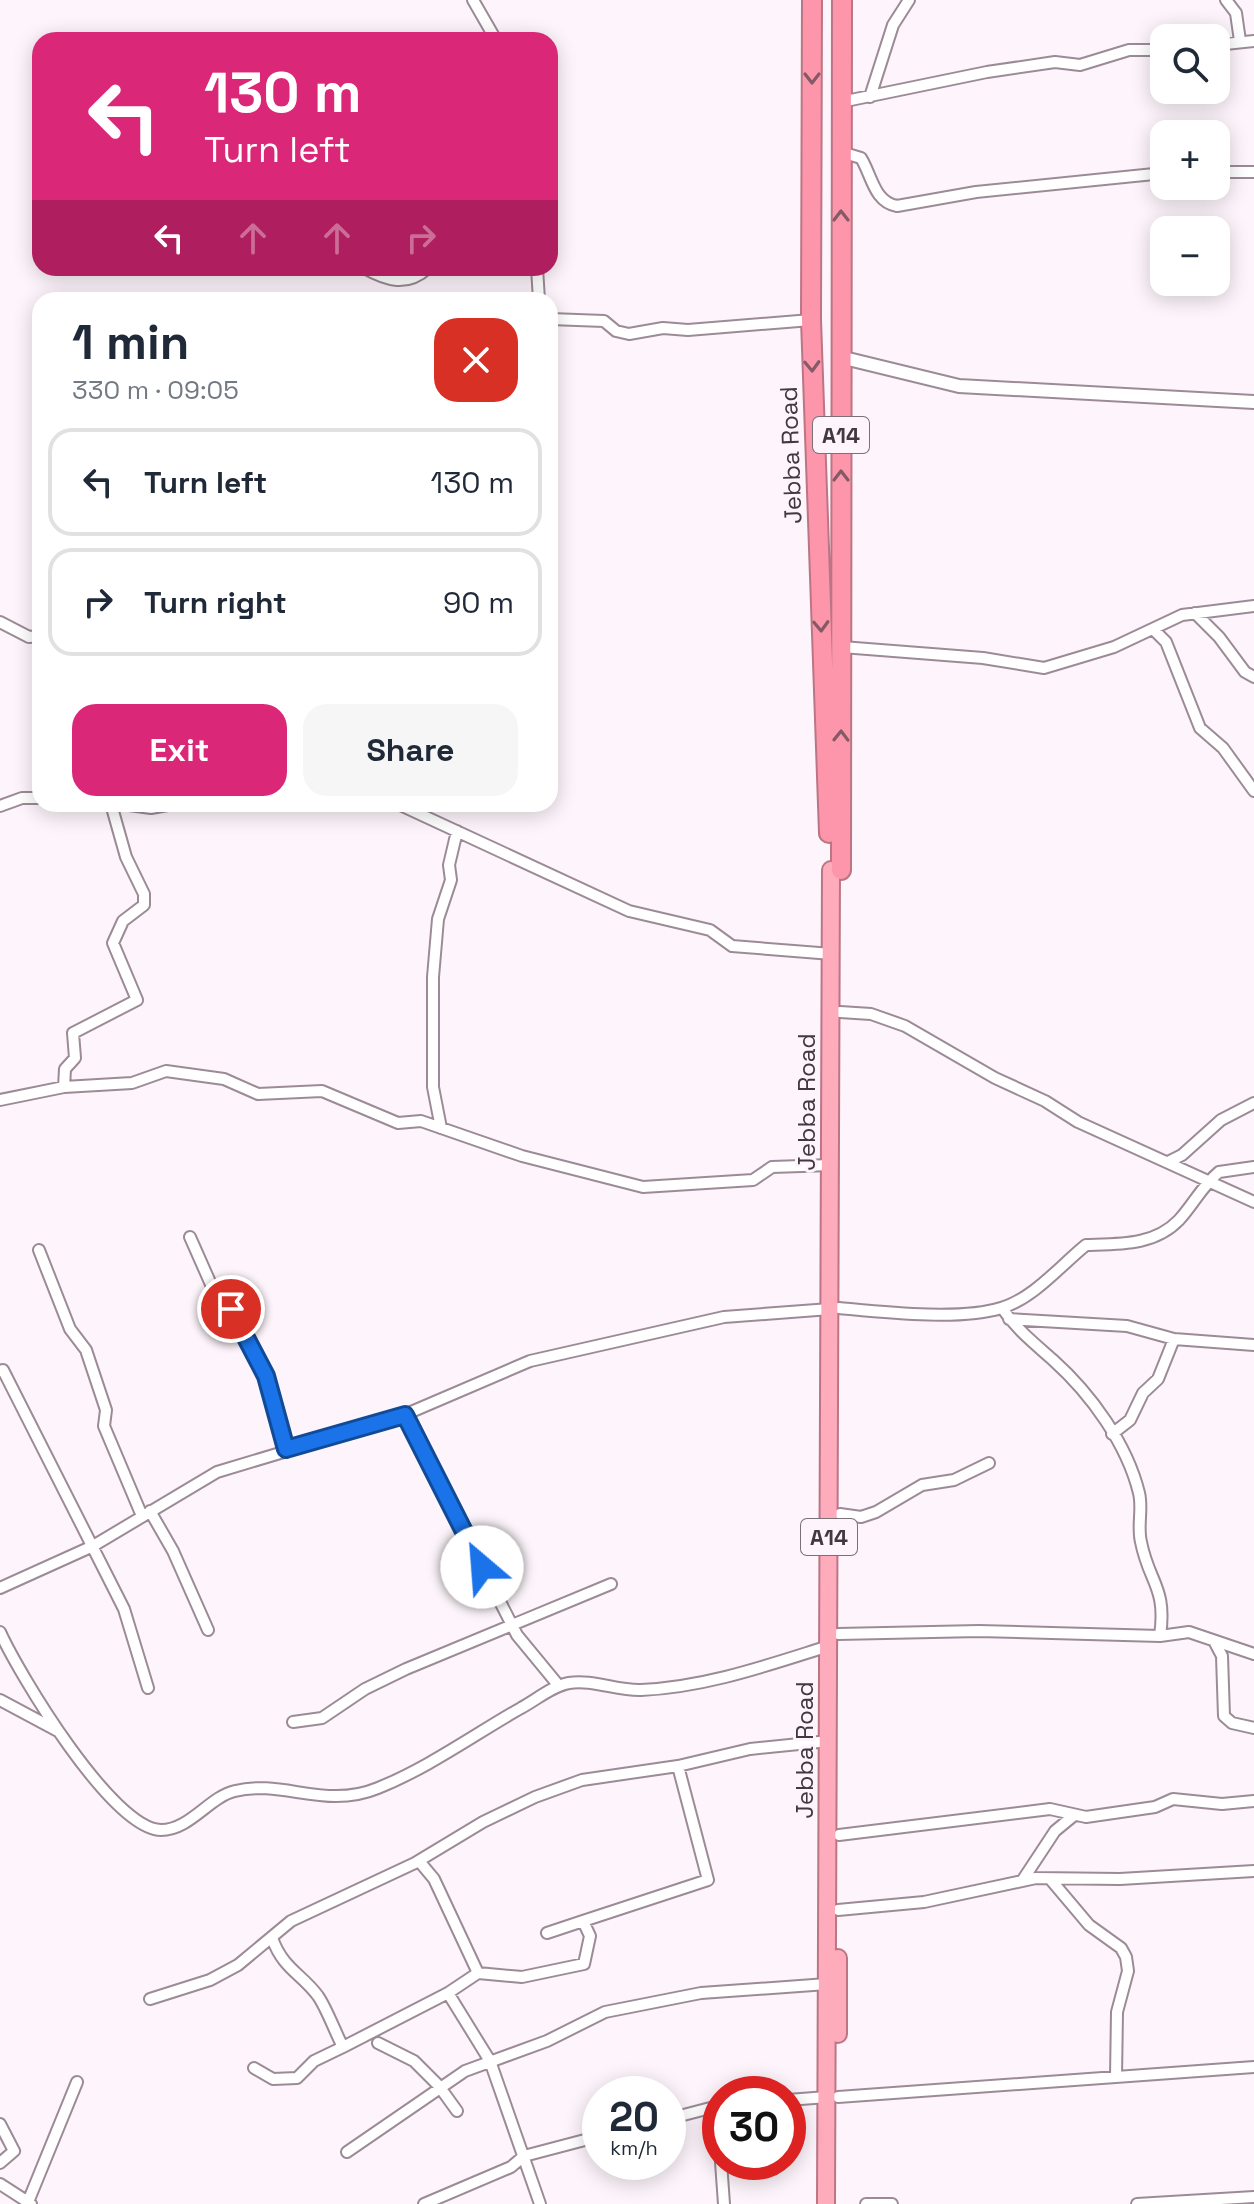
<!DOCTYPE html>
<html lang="en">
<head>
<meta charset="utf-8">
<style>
	body { margin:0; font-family:"Space Grotesk",sans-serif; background:#f6f6f7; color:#1f2937; height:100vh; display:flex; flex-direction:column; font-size:30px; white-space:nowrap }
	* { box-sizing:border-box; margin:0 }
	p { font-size:26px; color:#747a83 }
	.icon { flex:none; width:44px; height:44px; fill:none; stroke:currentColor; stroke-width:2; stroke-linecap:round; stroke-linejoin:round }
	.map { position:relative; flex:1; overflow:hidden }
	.sheet { position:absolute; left:32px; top:292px; width:526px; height:520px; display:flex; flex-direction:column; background:#fff; border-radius:24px; box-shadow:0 4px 20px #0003 }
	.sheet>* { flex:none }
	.top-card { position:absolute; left:32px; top:32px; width:526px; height:244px; border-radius:24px; box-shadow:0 4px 20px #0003; background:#db2777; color:#fff; overflow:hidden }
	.controls { position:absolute; left:1150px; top:24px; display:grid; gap:16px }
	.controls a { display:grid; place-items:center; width:80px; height:80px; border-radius:16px; background:#fff; box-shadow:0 4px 20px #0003; font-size:40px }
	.speed { position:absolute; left:582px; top:2076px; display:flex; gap:16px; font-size:40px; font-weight:700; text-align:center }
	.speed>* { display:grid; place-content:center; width:104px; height:104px; border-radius:50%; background:#fff; box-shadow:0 4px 20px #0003; line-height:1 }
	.speed small { font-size:20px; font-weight:400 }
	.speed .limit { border:12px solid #d22; background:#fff; color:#111 }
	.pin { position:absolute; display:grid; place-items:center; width:68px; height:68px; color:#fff; margin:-34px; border:4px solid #fff; border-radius:50%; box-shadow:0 2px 8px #0007 }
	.me { position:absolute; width:88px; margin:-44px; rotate:333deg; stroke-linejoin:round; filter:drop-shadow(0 0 6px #0008) }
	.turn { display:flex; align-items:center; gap:28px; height:168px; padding:0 40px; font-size:36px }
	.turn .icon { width:104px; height:104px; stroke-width:2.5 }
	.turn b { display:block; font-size:56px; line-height:68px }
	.lanes { display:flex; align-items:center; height:76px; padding:0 40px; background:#0003; justify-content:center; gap:40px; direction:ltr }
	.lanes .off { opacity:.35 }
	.round { display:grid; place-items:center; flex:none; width:84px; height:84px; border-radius:24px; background:#f6f6f7 }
	.head { display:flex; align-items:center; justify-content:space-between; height:136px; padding:0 40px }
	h1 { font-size:48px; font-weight:700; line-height:60px }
	.cta { display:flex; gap:16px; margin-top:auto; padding:16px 40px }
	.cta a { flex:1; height:92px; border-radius:24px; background:#db2777; color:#fff; font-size:32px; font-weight:700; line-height:92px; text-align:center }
	.cta a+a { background:#f6f6f7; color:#1f2937 }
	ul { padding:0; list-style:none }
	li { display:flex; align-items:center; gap:24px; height:108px; margin:0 16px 12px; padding:0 24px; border:4px solid #e0e1e3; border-radius:24px }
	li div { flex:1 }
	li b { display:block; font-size:30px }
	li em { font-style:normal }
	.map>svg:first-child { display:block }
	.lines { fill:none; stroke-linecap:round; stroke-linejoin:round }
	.minor-casing { stroke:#9c8b97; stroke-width:14 }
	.tertiary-casing { stroke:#9c8b97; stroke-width:16 }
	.trunk-casing { stroke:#bb7585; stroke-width:20 }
	.motorway-casing { stroke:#bb7585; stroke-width:22 }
	.minor { stroke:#fff; stroke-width:10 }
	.tertiary { stroke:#fff; stroke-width:12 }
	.trunk { stroke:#feabbc; stroke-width:16 }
	.motorway { stroke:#fd96ab; stroke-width:18 }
	.oneway { stroke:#835a65 }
	.route-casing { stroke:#114b97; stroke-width:20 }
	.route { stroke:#1a73e8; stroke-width:14 }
	.labels { text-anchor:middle; stroke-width:6; stroke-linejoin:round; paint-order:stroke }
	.shield { fill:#fdf5fb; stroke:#797177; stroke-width:2 }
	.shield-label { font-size:22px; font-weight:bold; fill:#41393f }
	.street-label { font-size:24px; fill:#41393f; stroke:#fdf5fb }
</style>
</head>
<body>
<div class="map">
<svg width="1254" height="2204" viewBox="0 0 1254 2204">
	<rect width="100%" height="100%" fill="#fdf5fb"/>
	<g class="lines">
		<defs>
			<path id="minor" d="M473 0 496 40
				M1226 0 1236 13 1240 41
				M1216 45 1254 41
				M870 97 893 25 909 0
				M841 102 987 72 1055 62 1080 65 1129 50H1164
				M841 152 861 158C872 176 874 202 897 206L976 192 1164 173
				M1216 172H1254
				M364 268C387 281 407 287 428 268
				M537 268 539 300
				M550 319 604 321 616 331 629 334 663 328 688 330 811 320
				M1195 613 1219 637 1245 672 1254 677
				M0 622 29 637 40 636
				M1153 629 1166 642 1200 728 1223 748 1254 791
				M842 647 983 658 1044 668 1114 647 1182 615 1254 606
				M122 804 151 808 173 804
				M398 804 629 911 710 930 732 946 832 954
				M0 806 22 798H40
				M840 1012 871 1014 905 1026 995 1078 1045 1101 1078 1122 1254 1202
				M64 1087 65 1069 75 1058 73 1033 137 1000 113 943 123 921 144 905V894L126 857 111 804
				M0 1100 64 1087 132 1083 166 1071 224 1079 258 1094 322 1091 398 1123 421 1121 522 1156 643 1187 753 1180 772 1167 831 1165
				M441 1128 433 1087V977L438 919 451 880 449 865 457 831
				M1168 1162 1182 1155 1221 1120 1254 1103
				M190 1237 217 1298 231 1309 266 1376 286 1449
				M39 1250 70 1329 86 1350 106 1410 104 1426 142 1516
				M839 1308C882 1312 960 1321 1001 1308 1033 1299 1061 1265 1086 1245 1119 1244 1154 1246 1179 1220 1193 1205 1202 1186 1219 1172L1254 1167
				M1002 1308C1017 1330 1034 1343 1053 1360 1091 1394 1127 1444 1139 1493 1143 1509 1137 1526 1141 1542 1149 1583 1167 1587 1160 1636
				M1009 1319 1127 1326 1174 1339 1254 1345
				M0 1371 3 1370 124 1609 148 1688
				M405 1415 517 1635 559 1686
				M1112 1434 1130 1420 1143 1393 1158 1379 1174 1339
				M150 1511 173 1551 208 1630
				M840 1514 861 1517 876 1512 922 1485 954 1480 989 1463
				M0 1588 93 1546 217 1472 397 1418 530 1361 724 1317 830 1309
				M0 1632C19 1674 112 1829 161 1830 190 1830 209 1797 235 1791 283 1779 325 1810 378 1788 428 1768 475 1734 521 1708 536 1700 552 1686 569 1683 592 1679 618 1691 641 1690 707 1687 768 1665 829 1646
				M838 1634 979 1631 1160 1636 1189 1632 1254 1654
				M1214 1641 1222 1656 1224 1716 1232 1723 1254 1728
				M0 1700 58 1731
				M293 1722 322 1718 365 1689 406 1669 611 1584
				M839 1835 1050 1809 1086 1817 1155 1807 1173 1799 1222 1804 1254 1801
				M419 1861 434 1879 478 1973 522 1977 584 1964 590 1936 583 1921 547 1933
				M1051 1880 1089 1925 1121 1948 1126 1957 1128 1971 1117 2012 1116 2077
				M1022 1881 1055 1831 1072 1817
				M838 1910 924 1902 1036 1878 1120 1879 1254 1871
				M583 1921 708 1880 678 1766
				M272 1938C283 1969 302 1974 318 1996 327 2009 335 2032 343 2047L448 1993 478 1973
				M448 1993 490 2061 540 2204
				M150 1999 210 1980 238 1965 291 1921 415 1863 483 1822 535 1797 582 1780 678 1766 750 1749 829 1741
				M378 2043 414 2061 439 2086 457 2111
				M254 2068 273 2079 297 2078 314 2061 343 2047
				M838 2097 1254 2067
				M788 2100 827 2097
				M668 2119 718 2106 720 2141
				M0 2124 14 2151 0 2163
				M347 2152 465 2071 547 2041 605 2012 701 1993 827 1984
				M721 2162 724 2204
				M0 2184 31 2204
				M28 2202 77 2082
				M424 2204 511 2167 524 2156 600 2136
				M866 2204H892
				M1137 2204 1254 2197"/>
			<path id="tertiary" d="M840 357 959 386 1254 402"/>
			<path id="trunk" d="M838 1958V2034
				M826 2204 831 870"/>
			<path id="motorway" d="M812 0 811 320 829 833
				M841 870 842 0"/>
		</defs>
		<use href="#minor" class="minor-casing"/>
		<use href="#tertiary" class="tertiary-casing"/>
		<use href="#trunk" class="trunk-casing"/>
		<use href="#motorway" class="motorway-casing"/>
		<use href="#minor" class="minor"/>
		<use href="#tertiary" class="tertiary"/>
		<use href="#trunk" class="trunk"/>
		<use href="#motorway" class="motorway"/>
	</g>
	<defs><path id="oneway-chevron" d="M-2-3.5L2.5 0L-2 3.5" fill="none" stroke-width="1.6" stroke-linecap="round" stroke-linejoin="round" transform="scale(2)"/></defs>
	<g class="oneway">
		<use href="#oneway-chevron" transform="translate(812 78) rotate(90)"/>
		<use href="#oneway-chevron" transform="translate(841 216) rotate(-90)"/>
		<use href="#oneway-chevron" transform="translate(812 366) rotate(88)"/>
		<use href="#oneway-chevron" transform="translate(841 476) rotate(-90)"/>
		<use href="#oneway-chevron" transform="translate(821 626) rotate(88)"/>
		<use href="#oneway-chevron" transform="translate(841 736) rotate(-89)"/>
	</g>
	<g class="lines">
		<defs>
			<path id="route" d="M231 1309 266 1376 286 1449 405 1415 482 1567"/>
		</defs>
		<use href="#route" class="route-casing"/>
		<use href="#route" class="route"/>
	</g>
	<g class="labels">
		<g class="shield">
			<rect x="813" y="417" width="56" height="36" rx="6"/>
			<rect x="801" y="1519" width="56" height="36" rx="6"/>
		</g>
		<g class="shield-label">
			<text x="841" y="443">A14</text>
			<text x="829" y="1545">A14</text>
		</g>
		<g class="street-label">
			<text transform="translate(791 455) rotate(-92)" y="8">Jebba Road</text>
			<text transform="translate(807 1102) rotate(-90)" y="8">Jebba Road</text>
			<text transform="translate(805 1750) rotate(-90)" y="8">Jebba Road</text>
		</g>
	</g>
</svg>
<div class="controls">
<a><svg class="icon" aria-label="search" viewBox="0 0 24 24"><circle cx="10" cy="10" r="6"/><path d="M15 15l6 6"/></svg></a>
<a>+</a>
<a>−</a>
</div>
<div class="speed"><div>20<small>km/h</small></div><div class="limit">30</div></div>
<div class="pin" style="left:231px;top:1309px;background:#d93025"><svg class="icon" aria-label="arrive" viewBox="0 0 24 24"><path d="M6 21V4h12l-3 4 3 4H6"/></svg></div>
<svg class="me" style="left:482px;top:1567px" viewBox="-20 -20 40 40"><circle r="19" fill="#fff"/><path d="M0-13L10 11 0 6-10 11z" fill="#1a73e8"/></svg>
<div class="top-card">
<div class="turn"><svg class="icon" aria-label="left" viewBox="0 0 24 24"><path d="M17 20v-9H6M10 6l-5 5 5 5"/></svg><div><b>130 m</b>Turn left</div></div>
<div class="lanes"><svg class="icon" aria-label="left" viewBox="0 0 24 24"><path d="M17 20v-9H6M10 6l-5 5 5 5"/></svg><svg class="icon off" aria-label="ahead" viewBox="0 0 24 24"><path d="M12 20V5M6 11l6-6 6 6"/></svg><svg class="icon off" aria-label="ahead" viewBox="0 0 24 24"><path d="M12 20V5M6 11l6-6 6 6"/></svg><svg class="icon off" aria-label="right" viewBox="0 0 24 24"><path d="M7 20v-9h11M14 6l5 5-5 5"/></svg></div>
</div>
<section class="sheet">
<div class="head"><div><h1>1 min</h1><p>330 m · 09:05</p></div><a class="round" style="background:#d93025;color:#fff"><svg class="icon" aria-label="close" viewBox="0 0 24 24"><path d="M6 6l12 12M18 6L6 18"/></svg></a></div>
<ul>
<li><svg class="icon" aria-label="left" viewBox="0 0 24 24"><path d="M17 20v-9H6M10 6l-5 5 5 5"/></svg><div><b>Turn left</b></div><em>130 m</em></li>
<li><svg class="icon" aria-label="right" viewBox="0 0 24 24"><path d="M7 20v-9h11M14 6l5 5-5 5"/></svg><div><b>Turn right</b></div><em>90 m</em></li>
</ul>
<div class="cta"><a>Exit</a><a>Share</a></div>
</section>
</div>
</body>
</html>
